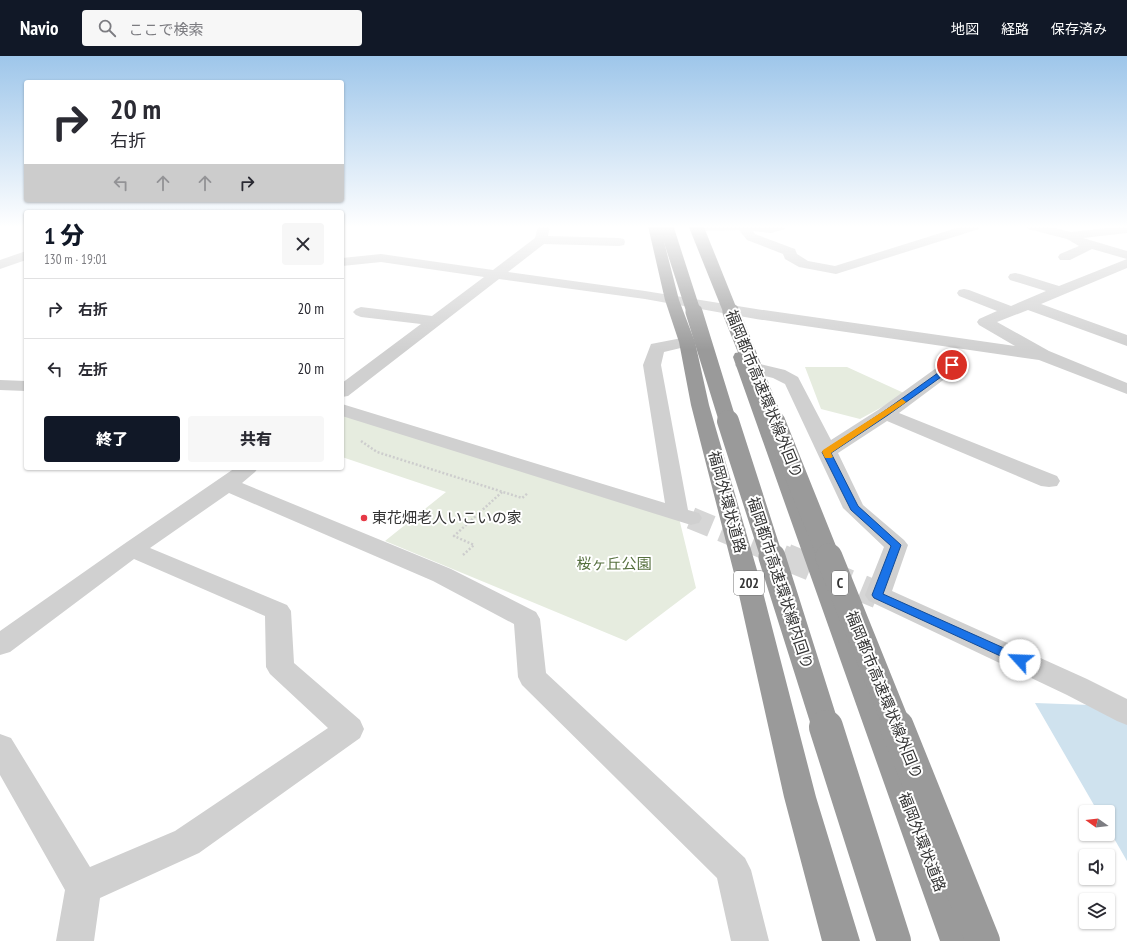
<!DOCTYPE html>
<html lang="ja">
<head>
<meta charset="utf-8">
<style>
	body { margin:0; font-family:"PT Sans Narrow","Noto Sans JP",sans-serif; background:#f7f7f7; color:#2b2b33; height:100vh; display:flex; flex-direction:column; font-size:15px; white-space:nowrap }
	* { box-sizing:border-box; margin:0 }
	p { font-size:13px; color:#7c7c81 }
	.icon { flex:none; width:22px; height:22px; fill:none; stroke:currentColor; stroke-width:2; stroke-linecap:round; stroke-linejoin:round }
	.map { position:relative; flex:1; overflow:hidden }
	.drawer { position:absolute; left:24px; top:154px; width:320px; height:260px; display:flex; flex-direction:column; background:#fff; border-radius:4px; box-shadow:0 1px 3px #0004 }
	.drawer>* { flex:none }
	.guide { position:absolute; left:24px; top:24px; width:320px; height:122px; border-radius:4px; box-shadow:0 1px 3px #0004; background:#fff; color:#2b2b33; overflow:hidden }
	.needle { width:26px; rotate:284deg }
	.fabs { position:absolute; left:1079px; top:749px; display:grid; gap:8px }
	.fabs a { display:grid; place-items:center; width:36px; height:36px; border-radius:4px; background:#fff; box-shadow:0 1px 3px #0004; font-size:20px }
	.pin { position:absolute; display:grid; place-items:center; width:34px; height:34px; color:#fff; margin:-17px; border:2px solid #fff; border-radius:50%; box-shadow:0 1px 4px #0007 }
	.me { position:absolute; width:44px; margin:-22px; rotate:295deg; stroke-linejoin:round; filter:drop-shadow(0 0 3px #0008) }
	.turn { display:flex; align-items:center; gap:14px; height:84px; padding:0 20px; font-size:18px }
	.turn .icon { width:52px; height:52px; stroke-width:2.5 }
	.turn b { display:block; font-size:28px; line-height:34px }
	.lanes { display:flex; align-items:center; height:38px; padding:0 20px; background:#0003; justify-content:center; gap:20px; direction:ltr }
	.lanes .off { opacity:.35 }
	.round { display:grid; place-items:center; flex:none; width:42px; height:42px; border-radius:4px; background:#f7f7f7 }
	.headline { display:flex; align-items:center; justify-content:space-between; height:68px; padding:0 20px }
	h1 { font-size:24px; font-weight:800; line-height:30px; color:#111827 }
	.cta { display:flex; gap:8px; margin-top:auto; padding:8px 20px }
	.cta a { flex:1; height:46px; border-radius:4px; background:#111827; color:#fff; font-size:16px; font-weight:800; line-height:46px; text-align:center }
	.cta a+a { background:#f7f7f7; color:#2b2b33 }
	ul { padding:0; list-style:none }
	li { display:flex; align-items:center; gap:12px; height:60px; padding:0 20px; border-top:1px solid #e1e1e2 }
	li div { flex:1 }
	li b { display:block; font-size:15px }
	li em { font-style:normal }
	header { display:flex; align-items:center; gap:24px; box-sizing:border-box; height:56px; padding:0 20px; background:#111827; color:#fff }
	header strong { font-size:19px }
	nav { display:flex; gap:22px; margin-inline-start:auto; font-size:14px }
	.search { width:280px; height:36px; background:#f7f7f7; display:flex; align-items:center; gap:10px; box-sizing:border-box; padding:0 14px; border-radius:4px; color:#7c7c81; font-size:15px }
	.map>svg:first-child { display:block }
	.green { fill:#e6ecdf }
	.water { fill:#cfe2ee }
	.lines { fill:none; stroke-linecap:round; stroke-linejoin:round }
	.street-tunnel-far1 { stroke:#d6d6d6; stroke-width:22; stroke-dasharray:22 11; stroke-linecap:butt }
	.street-tunnel { stroke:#d6d6d6; stroke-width:27; stroke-dasharray:27 14; stroke-linecap:butt }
	.path { stroke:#cdcdcd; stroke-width:2.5; stroke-dasharray:2 2; stroke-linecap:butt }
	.street { fill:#d0d0d0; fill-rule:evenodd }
	.highway { fill:#9a9a9a; fill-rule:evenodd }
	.highway-bridge-far4 { stroke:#9a9a9a; stroke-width:14 }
	.highway-bridge-far3 { stroke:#9a9a9a; stroke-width:17 }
	.highway-bridge-far2 { stroke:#9a9a9a; stroke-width:22 }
	.highway-bridge-far1 { stroke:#9a9a9a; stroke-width:27 }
	.highway-bridge { stroke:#9a9a9a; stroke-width:34 }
	.route { fill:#1a73e8; stroke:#114b97 }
	.slow { fill:#f59e0b }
	.poi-dot { fill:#e63946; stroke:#fff; stroke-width:1.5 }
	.labels { text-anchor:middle; stroke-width:4; stroke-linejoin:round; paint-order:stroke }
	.shield { fill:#fff; stroke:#707070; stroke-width:1 }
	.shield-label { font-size:14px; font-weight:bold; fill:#333 }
	.street-label { font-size:15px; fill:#333; stroke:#fff }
	.poi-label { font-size:15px; fill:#333; stroke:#fff; text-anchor:start }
	.park-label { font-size:15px; fill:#56703f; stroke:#fff }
</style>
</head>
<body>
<header>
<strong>Navio</strong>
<div class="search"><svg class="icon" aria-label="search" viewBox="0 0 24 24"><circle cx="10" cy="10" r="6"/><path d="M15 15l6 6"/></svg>ここで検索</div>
<nav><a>地図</a><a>経路</a><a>保存済み</a></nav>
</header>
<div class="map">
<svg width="1127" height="885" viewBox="0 0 1127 885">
	<rect width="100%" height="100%" fill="#fff"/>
	<path class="green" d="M805 311H847L906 338 860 363 821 353Z
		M342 354 678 458 696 532 626 585 385 485 446 436 342 401Z"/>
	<path class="water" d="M1035 647 1090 649 1127 668V805L1108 772V756H1098Z"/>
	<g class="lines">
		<path class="street-tunnel-far1" d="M691 462 788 502"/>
		<path class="street-tunnel" d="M786 501 878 539"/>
		<path class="path" d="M361 385 377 396 522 442 528 437
			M463 499 474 489 454 480 502 436"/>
		<path class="street" d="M538 170H550L548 180 619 182 624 183 625 186 624 189 619 190 544 188 508 216 645 235 756 253 1015 290 979 269 977 266 979 263 997 255 959 240 957 237 959 234 964 233 969 234 1011 250 1046 235 1010 224 1008 221 1010 218 1015 217 1020 218 1059 230 1127 203 1092 193 1070 204H1060L1058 201 1060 198 1079 190 1067 183 1028 173 1026 170H1046L1071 176 1127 170V177L1083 182 1127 195V212L1041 248 1127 279V290L1028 254 997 266 1049 295 1127 327V338L1039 304 756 263 645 243 499 223 348 340 342 341V327L421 268 361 261 356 259 353 256 356 253 361 251 432 260 484 221 381 206 342 210V202L381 198 493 214 535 182Z
			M690 170H787L785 173 771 177 753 175 755 178 795 193 797 198 808 205 835 210 963 170H981L979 173 836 218 799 211 785 203 783 198 747 184 739 174 695 175 691 174Z
			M26 195V204L0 213V204Z
			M687 281 693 283 695 286 693 289 664 296 661 309 688 454 699 457 702 462 699 467 691 469 342 360V348L665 447 643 309 651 288Z
			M744 304 785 314 798 321 831 384 878 354 946 305 952 304 958 305 961 309 958 313 899 357 1057 420 1060 425 1057 430 1049 431 1041 430 887 365 838 397 863 449 904 484 908 489 892 535 1087 623 1127 643V669L1117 665 1067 639 869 545 865 539 884 491 843 452 785 328 773 322 738 313 735 309 738 305Z
			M0 324 26 325V335L0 334Z
			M235 412H258L255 416 242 427 451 513 536 556 540 563 546 617 745 802 751 814 769 885H731L717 822 522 629 518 621 514 568 433 525 229 437 150 492 287 549 291 555 294 607 360 664 364 673 360 682 199 797 100 842 94 885H56L65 834 0 719V678L11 682 90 811 175 775 328 672 270 618 266 611 265 560 134 503 10 596 0 599V575L124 488Z"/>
		<path class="highway" d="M648 170H660L679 244 695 286 709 349 759 521 816 741 860 885H822L784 741 735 521 691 349 679 286 665 244Z
			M741 296 747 297 749 301 978 885H940L733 301 735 297Z"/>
		<path class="highway-bridge-far4" d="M666 170 694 257
			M696 170 731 257"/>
		<path class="highway-bridge-far3" d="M694 256 728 366
			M731 256 775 366"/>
		<path class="highway-bridge-far2" d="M728 365 772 502
			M774 365 829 502"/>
		<path class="highway-bridge-far1" d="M772 501 826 672
			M829 501 898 672"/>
		<path class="highway-bridge" d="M826 671 894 885
			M897 671 983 885"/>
	</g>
	<linearGradient id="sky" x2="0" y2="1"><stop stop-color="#9ec6ea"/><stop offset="0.58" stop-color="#fff"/><stop offset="1" stop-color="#fff" stop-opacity="0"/></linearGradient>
	<rect width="1127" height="294" fill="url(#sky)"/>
	<path class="route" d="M952 307 955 308V311L888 359 831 397 858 450 901 489 883 538 1024 601 1026 604 1024 608 1020 609 874 542 872 539 891 490 851 454 822 396 883 356Z"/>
	<path class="slow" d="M902 343 906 346 905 347 831 397 833 401 831 402H825L822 396 823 394Z"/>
	<circle class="poi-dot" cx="364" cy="462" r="4"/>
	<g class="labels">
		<g class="shield">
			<rect x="734" y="515" width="30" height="24" rx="3"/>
			<rect x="832" y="515" width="16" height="24" rx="3"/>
		</g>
		<g class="shield-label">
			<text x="749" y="532">202</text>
			<text x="840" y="532">C</text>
		</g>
		<g class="street-label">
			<text transform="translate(764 338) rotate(68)" y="5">福岡都市高速環状線外回り</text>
			<text transform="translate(727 446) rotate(75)" y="5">福岡外環状道路</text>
			<text transform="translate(780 527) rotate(72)" y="5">福岡都市高速環状線内回り</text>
			<text transform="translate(884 639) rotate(68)" y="5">福岡都市高速環状線外回り</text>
			<text transform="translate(922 786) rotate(69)" y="5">福岡外環状道路</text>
		</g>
		<g class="poi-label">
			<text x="372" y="467">東花畑老人いこいの家</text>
		</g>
		<g class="park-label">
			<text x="614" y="513">桜ヶ丘公園</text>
		</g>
	</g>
</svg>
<div class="fabs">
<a><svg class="needle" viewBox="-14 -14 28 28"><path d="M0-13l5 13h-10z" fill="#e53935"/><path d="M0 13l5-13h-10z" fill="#7c7c81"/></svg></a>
<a><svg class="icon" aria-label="sound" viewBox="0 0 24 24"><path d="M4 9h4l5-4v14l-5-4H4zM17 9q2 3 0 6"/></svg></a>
<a><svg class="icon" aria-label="layers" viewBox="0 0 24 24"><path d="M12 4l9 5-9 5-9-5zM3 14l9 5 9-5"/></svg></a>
</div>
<div class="pin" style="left:952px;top:309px;background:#d93025"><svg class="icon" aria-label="arrive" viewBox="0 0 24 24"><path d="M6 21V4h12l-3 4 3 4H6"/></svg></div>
<svg class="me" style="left:1020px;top:604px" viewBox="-20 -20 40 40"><circle r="19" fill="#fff"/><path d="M0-13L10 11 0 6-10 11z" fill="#1a73e8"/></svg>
<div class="guide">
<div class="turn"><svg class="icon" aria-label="right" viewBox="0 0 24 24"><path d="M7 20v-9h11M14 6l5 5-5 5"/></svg><div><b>20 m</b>右折</div></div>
<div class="lanes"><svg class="icon off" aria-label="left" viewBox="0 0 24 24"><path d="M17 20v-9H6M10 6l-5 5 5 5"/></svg><svg class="icon off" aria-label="ahead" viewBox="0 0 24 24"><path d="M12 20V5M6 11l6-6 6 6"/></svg><svg class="icon off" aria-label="ahead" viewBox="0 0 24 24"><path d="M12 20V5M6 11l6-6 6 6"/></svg><svg class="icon" aria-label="right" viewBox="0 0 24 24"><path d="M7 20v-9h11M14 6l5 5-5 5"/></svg></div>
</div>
<section class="drawer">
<div class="headline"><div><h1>1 分</h1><p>130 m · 19:01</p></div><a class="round"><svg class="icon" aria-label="close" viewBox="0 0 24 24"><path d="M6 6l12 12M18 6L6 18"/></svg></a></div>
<ul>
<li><svg class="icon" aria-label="right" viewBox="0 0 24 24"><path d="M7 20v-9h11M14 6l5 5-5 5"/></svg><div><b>右折</b></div><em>20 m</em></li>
<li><svg class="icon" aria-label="left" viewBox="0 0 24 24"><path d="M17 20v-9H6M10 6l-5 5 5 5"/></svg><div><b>左折</b></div><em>20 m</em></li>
</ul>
<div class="cta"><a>終了</a><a>共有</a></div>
</section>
</div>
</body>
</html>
